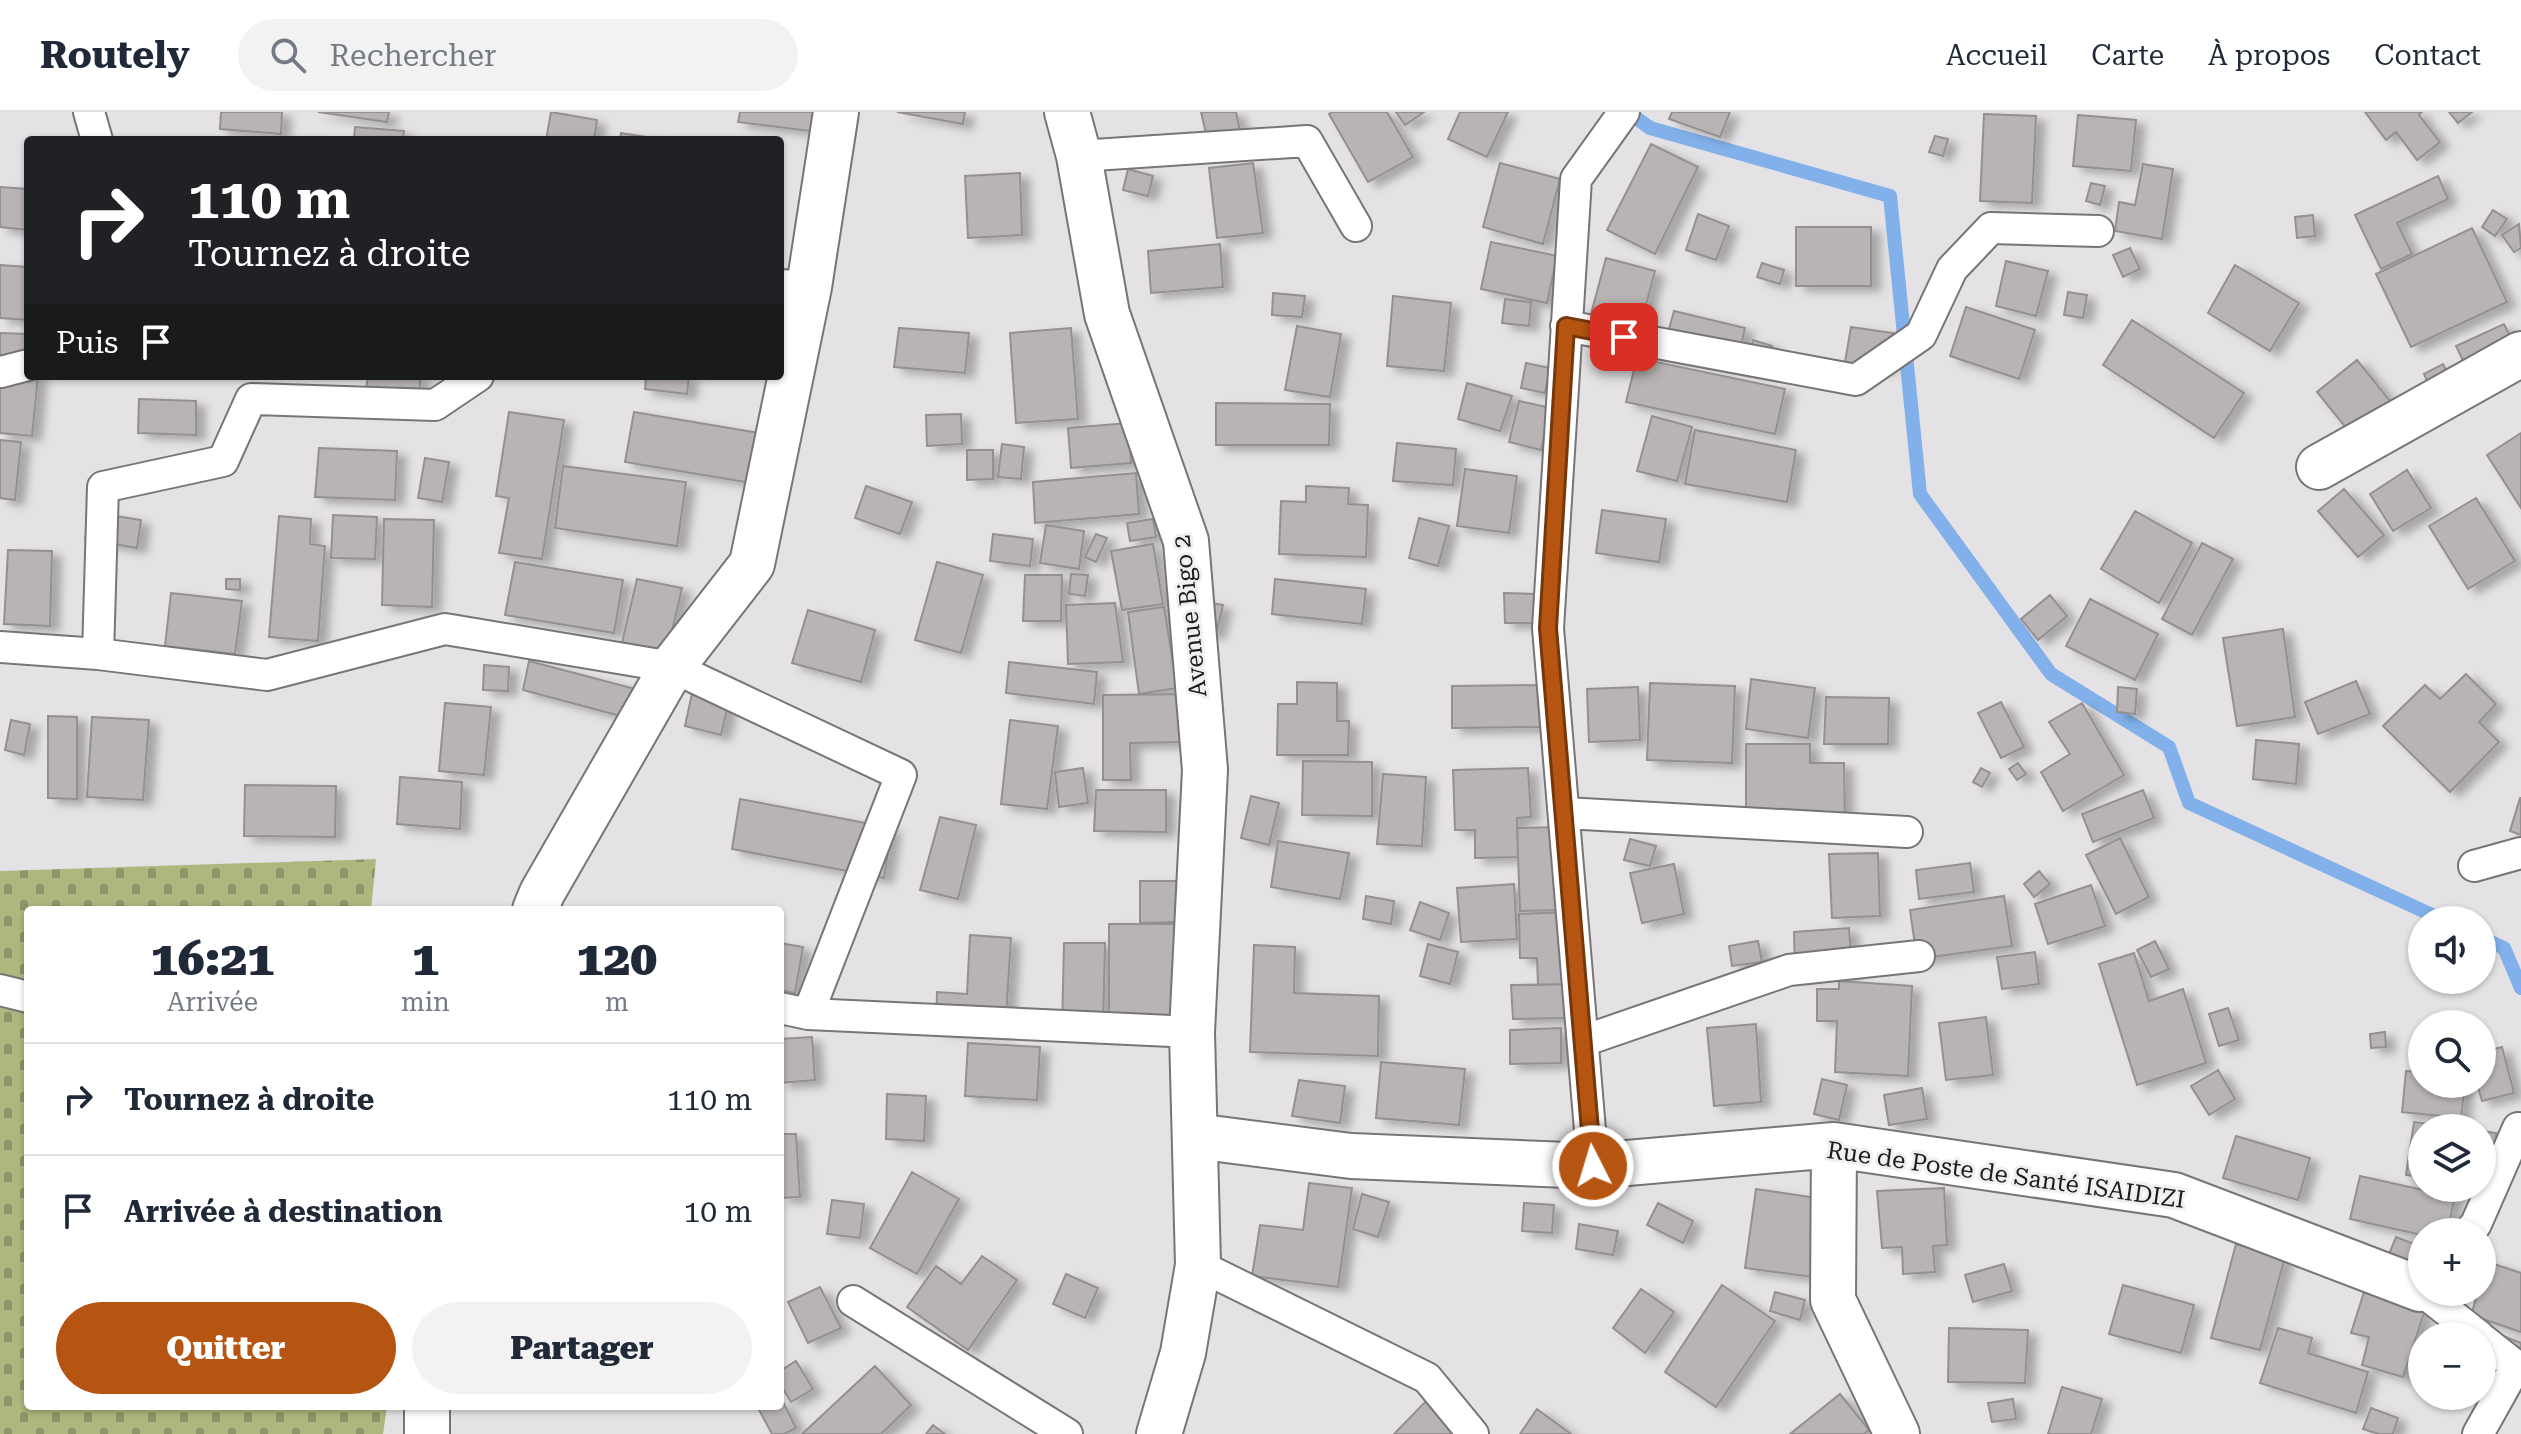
<!DOCTYPE html>
<html lang="fr">
<head>
<meta charset="utf-8">
<style>
	body { margin:0; font-family:"Roboto Serif",serif; background:#f2f2f3; color:#1f2937; height:100vh; display:flex; flex-direction:column; font-size:30px; white-space:nowrap }
	* { box-sizing:border-box; margin:0 }
	p { font-size:26px; color:#747a83 }
	.icon { flex:none; width:44px; height:44px; fill:none; stroke:currentColor; stroke-width:2; stroke-linecap:round; stroke-linejoin:round }
	.map { position:relative; flex:1; overflow:hidden }
	.drawer { position:absolute; left:24px; top:794px; width:760px; height:504px; display:flex; flex-direction:column; background:#fff; border-radius:8px; box-shadow:0 2px 6px #0004 }
	.drawer>* { flex:none }
	.banner { position:absolute; left:24px; top:24px; width:760px; height:244px; border-radius:8px; box-shadow:0 2px 6px #0004; background:#202124; color:#fff; overflow:hidden }
	.controls { position:absolute; left:2408px; top:794px; display:grid; gap:16px }
	.controls a { display:grid; place-items:center; width:88px; height:88px; border-radius:50%; background:#fff; box-shadow:0 2px 6px #0004; font-size:40px }
	.pin { position:absolute; display:grid; place-items:center; width:68px; height:68px; color:#fff; margin:-34px; border-radius:16px; box-shadow:0 4px 12px #0006 }
	.me { position:absolute; width:88px; margin:-44px; rotate:355deg; stroke-linejoin:round; filter:drop-shadow(0 0 6px #0008) }
	.turn { display:flex; align-items:center; gap:28px; height:168px; padding:0 32px; font-size:36px }
	.turn .icon { width:104px; height:104px; stroke-width:2.5 }
	.turn b { display:block; font-size:56px; line-height:68px }
	.then { display:flex; align-items:center; height:76px; padding:0 32px; background:#0003; gap:16px; font-size:30px }
	.eta { display:flex; justify-content:space-evenly; align-items:center; height:136px; text-align:center }
	.eta b { font-size:48px; font-weight:800; line-height:56px }
	.primary-button { display:flex; gap:16px; margin-top:auto; padding:16px 32px }
	.primary-button a { flex:1; height:92px; border-radius:48px; background:#b55511; color:#fff; font-size:32px; font-weight:800; line-height:92px; text-align:center }
	.primary-button a+a { background:#f2f2f3; color:#1f2937 }
	ul { padding:0; list-style:none }
	li { display:flex; align-items:center; gap:24px; height:112px; padding:0 32px; border-top:2px solid #e0e1e3 }
	li div { flex:1 }
	li b { display:block; font-size:30px }
	li em { font-style:normal }
	header { display:flex; align-items:center; gap:48px; box-sizing:border-box; height:112px; padding:0 40px; background:#fff; border-bottom:2px solid #e0e1e3 }
	header strong { font-size:38px }
	nav { display:flex; gap:44px; margin-inline-start:auto; font-size:28px }
	.search { width:560px; height:72px; background:#f2f2f3; display:flex; align-items:center; gap:20px; box-sizing:border-box; padding:0 28px; border-radius:44px; color:#747a83; font-size:30px }
	.map>svg:first-child { display:block }
	.cemetery { fill:url(#cemetery-stones) }
	.lines { fill:none; stroke-linecap:round; stroke-linejoin:round }
	.stream { stroke:#81b0ea; stroke-width:14 }
	.building { fill:#b8b4b5; stroke:#949091; stroke-width:2; filter:url(#shadow) }
	.service-casing { stroke:#777578; stroke-width:34 }
	.minor-casing { stroke:#777578; stroke-width:48 }
	.tertiary-casing { stroke:#777578; stroke-width:48 }
	.service { stroke:#fff; stroke-width:30 }
	.minor { stroke:#fff; stroke-width:44 }
	.tertiary { stroke:#fff; stroke-width:44 }
	.route-casing { stroke:#76370b; stroke-width:20 }
	.route { stroke:#b55511; stroke-width:14 }
	.labels { text-anchor:middle; stroke-width:6; stroke-linejoin:round; paint-order:stroke }
	.street-label { font-size:24px; fill:#1d1c1d; stroke:#f1eff2 }
</style>
</head>
<body>
<header>
<strong>Routely</strong>
<div class="search"><svg class="icon" aria-label="search" viewBox="0 0 24 24"><circle cx="10" cy="10" r="6"/><path d="M15 15l6 6"/></svg>Rechercher</div>
<nav><a>Accueil</a><a>Carte</a><a>À propos</a><a>Contact</a></nav>
</header>
<div class="map">
<svg width="2521" height="1322" viewBox="0 0 2521 1322">
	<defs>
		<pattern id="cemetery-stones" width="16" height="16" patternUnits="userSpaceOnUse" patternTransform="scale(2)"><rect width="16" height="16" fill="#acb87e"/><path d="M2 7V4a2 2 0 0 1 4 0v3zM10 15v-3a2 2 0 0 1 4 0v3z" fill="#8b9567"/></pattern>
		<filter id="shadow"><feDropShadow dx="9" dy="5" stdDeviation="4" flood-color="#0004"/></filter>
	</defs>
	<rect width="100%" height="100%" fill="#e4e2e5"/>
	<path class="cemetery" d="M376 747 371 798H28V1294H387L383 1322H0V759Z"/>
	<g class="lines">
		<path class="stream" d="M1628 0 1650 16 1890 84 1920 382 2051 562 2169 635 2189 691 2443 808
			M2482 826 2504 836 2521 876"/>
	</g>
	<path class="building" d="M221 0H282L281 22 220 17Z
		M318 0H389L387 10Z
		M551 0 597 8 594 28H546Z
		M740 0H828L826 21 738 10Z
		M897 0H965L963 12Z
		M1201 0H1236L1240 19 1207 26Z
		M1332 0H1387L1413 45 1368 70 1329 2Z
		M1396 0H1424L1405 13Z
		M1460 0H1508L1487 45 1448 27Z
		M1672 0H1730L1720 25 1669 7Z
		M2365 0H2422L2419 3 2440 30 2417 48 2396 20 2386 28Z
		M2449 0H2472L2458 11Z
		M1984 2 2036 4 2032 91 1980 89Z
		M2078 3 2136 8 2131 59 2073 54Z
		M355 15 404 19 403 28H354Z
		M621 21 665 28H620Z
		M1935 24 1948 27 1943 44 1929 40Z
		M1651 32 1698 55 1655 142 1607 118Z
		M1253 51 1263 121 1217 126 1209 56Z
		M1500 51 1560 67 1543 132 1483 115Z
		M2143 52 2173 57 2162 127 2115 119 2119 90 2135 93Z
		M1128 57 1153 64 1148 84 1123 78Z
		M1020 61 1022 123 968 126 965 64Z
		M2438 64 2448 87 2397 111 2412 142 2381 157 2355 103Z
		M2091 71 2105 74 2100 93 2086 89Z
		M0 75 28 77V118L0 115Z
		M2493 98 2507 107 2495 124 2482 115Z
		M1698 102 1729 114 1716 148 1686 138Z
		M2313 103 2315 124 2297 126 2295 105Z
		M2519 112 2521 136 2514 140 2502 123Z
		M1796 115H1871V174H1796Z
		M2472 116 2507 190 2411 235 2376 162Z
		M1491 130 1557 144 1547 191 1481 177Z
		M1220 132 1223 175 1151 181 1148 139Z
		M2130 136 2140 157 2123 165 2113 143Z
		M1606 146 1655 159 1640 215 1591 202Z
		M2006 149 2048 159 2036 204 1996 194Z
		M1762 151 1784 158 1780 172 1757 165Z
		M0 153 28 155V208L0 206Z
		M2235 153 2299 191 2270 239 2208 201Z
		M2068 180 2087 183 2083 206 2064 203Z
		M1273 181 1305 184 1302 205 1272 203Z
		M1393 184 1451 191 1444 259 1387 254Z
		M1505 187 1531 190 1529 214 1502 211Z
		M1966 195 2035 218 2019 267 1950 244Z
		M1674 199 1745 216 1737 253 1664 235Z
		M2132 208 2244 281 2214 326 2103 253Z
		M2504 212 2521 247 2475 274 2456 234Z
		M1297 214 1341 222 1330 285 1285 278Z
		M1851 215 1893 221 1887 256 1845 250Z
		M899 216 969 221 965 261 894 255Z
		M1071 216 1078 307 1016 311 1010 221Z
		M0 221 28 222V255L0 253Z
		M1753 228 1772 234 1766 254 1747 248Z
		M1637 246 1785 277 1775 322 1626 290Z
		M2357 248 2399 300 2359 332 2317 280Z
		M1526 251 1550 256 1545 281 1521 276Z
		M2443 252 2448 262 2428 271 2424 262Z
		M0 258 38 264 32 324 0 321Z
		M368 264H421L418 286 366 277Z
		M646 264H689L687 282 645 277Z
		M1467 271 1512 284 1500 319 1458 307Z
		M139 287 196 289V323L138 321Z
		M1519 289 1551 296 1541 338 1509 330Z
		M1216 291 1330 292 1329 333H1216Z
		M509 300 564 308 542 447 499 441 509 386 496 384Z
		M634 300 777 324 769 374 625 350Z
		M961 302 962 332 927 334 926 303Z
		M1652 304 1692 315 1677 369 1637 359Z
		M1129 311 1131 351 1071 356 1068 316Z
		M1695 318 1796 338 1787 390 1685 372Z
		M2521 321V396L2487 343Z
		M0 328 21 330 15 388 0 386Z
		M1397 331 1456 337 1453 373 1393 369Z
		M1002 332 1024 335 1021 367 998 365Z
		M319 336 397 339 395 388 315 385Z
		M967 338H993V367L967 368Z
		M425 346 449 350 442 390 418 386Z
		M563 354 686 370 677 434 555 416Z
		M1465 357 1517 364 1509 421 1457 414Z
		M2407 358 2431 396 2393 419 2370 382Z
		M1136 361 1139 402 1035 411 1033 370Z
		M866 374 912 390 900 422 855 406Z
		M1306 374 1349 376 1348 392 1368 393 1366 445 1279 442 1281 389 1306 390Z
		M2344 377 2384 423 2358 445 2318 399Z
		M2476 386 2515 449 2468 477 2429 414Z
		M1602 398 1666 407 1659 450 1596 441Z
		M2135 399 2192 431 2159 491 2101 457Z
		M91 400 141 408 137 436 85 427Z
		M333 403 377 405 375 447 331 446Z
		M279 404 311 407 310 432 325 434 318 529 269 525Z
		M1419 406 1449 414 1438 454 1409 446Z
		M384 407 434 408 432 495 382 493Z
		M1153 407 1156 425 1130 429 1127 411Z
		M1046 413 1084 419 1079 457 1040 451Z
		M993 422 1033 427 1030 454 990 449Z
		M1096 422 1107 426 1096 450 1085 445Z
		M2202 431 2233 447 2192 523 2162 507Z
		M1153 432 1163 492 1122 498 1111 439Z
		M8 438 52 439 50 514 4 512Z
		M515 450 623 468 614 521 505 503Z
		M937 450 983 463 961 541 915 528Z
		M1071 462 1088 463 1085 484 1069 482Z
		M1025 463H1062L1061 509H1023Z
		M226 467H240V478L226 477Z
		M637 467 682 476 665 549 620 539Z
		M1275 467 1366 477 1362 512 1272 502Z
		M171 481 242 489 235 542 165 534Z
		M1504 481 1536 482 1534 511H1505Z
		M2050 483 2067 504 2038 528 2021 507Z
		M2090 487 2158 522 2135 568 2066 534Z
		M1201 489 1223 493 1216 522 1195 517Z
		M1115 491 1123 550 1068 552 1066 493Z
		M1164 495 1177 576 1139 582 1128 500Z
		M808 498 875 518 861 570 792 551Z
		M2283 517 2295 605 2237 614 2223 526Z
		M529 549 635 577 628 606 523 578Z
		M1009 550 1097 560 1094 592 1006 581Z
		M484 553 509 555 508 579 483 578Z
		M2466 562 2496 592 2479 610 2499 630 2450 680 2383 614 2425 573 2440 587Z
		M1751 567 1815 576 1808 626 1746 617Z
		M2356 569 2370 602 2318 622 2305 590Z
		M1297 570 1337 571V609H1349L1348 643H1277L1278 592H1297Z
		M1650 571 1735 574 1732 651 1647 648Z
		M1541 573V615L1452 616V574Z
		M1638 575 1640 628 1589 630 1587 577Z
		M2118 575 2137 577 2135 602 2117 600Z
		M693 577 730 585 721 623 685 614Z
		M1192 582V630L1130 631 1131 668H1103V583Z
		M1826 585 1889 586 1888 632H1824Z
		M2001 590 2024 635 2001 646 1978 601Z
		M445 591 491 595 484 663 439 659Z
		M2082 591 2124 663 2063 699 2041 660 2070 642 2049 610Z
		M48 604 77 605V687L48 686Z
		M92 605 149 608 143 688 87 685Z
		M11 608 30 612 24 643 5 638Z
		M1010 608 1058 614 1047 697 1001 692Z
		M2256 628 2299 632 2296 672 2253 667Z
		M1746 632H1810V651H1844L1845 711 1746 710Z
		M1303 649 1372 650V704L1302 703Z
		M2018 651 2026 662 2017 668 2009 657Z
		M1083 656 1088 691 1059 695 1055 660Z
		M1528 656 1531 705 1517 706 1518 745 1475 746V718H1455L1453 658Z
		M1981 656 1990 661 1982 675 1973 670Z
		M1383 662 1426 665 1422 734 1377 732Z
		M400 665 462 670 460 717 397 712Z
		M245 673 336 674 335 725 244 724Z
		M1096 678H1166V720L1094 719Z
		M2143 678 2154 706 2093 730 2082 702Z
		M1251 684 1279 691 1269 733 1241 726Z
		M2520 686H2521V723L2510 719Z
		M740 687 892 716 884 766 732 737Z
		M940 705 976 713 958 787 920 778Z
		M1561 715 1563 798 1520 799 1517 716Z
		M2120 726 2149 785 2116 802 2086 743Z
		M1630 727 1656 734 1650 754 1624 748Z
		M1278 729 1349 741 1340 787 1271 775Z
		M1878 741 1880 804 1832 806 1829 742Z
		M1970 751 1974 780 1919 787 1916 758Z
		M1674 752 1684 802 1642 811 1630 761Z
		M2039 759 2050 772 2034 785 2024 772Z
		M1140 769H1177L1178 810 1140 811Z
		M1514 772 1517 827 1461 830 1457 776Z
		M2091 773 2105 814 2048 832 2035 792Z
		M1366 784 1394 789 1391 812 1363 807Z
		M2004 784 2012 834 1917 847 1910 798Z
		M1420 790 1449 801 1440 828 1410 818Z
		M1569 800 1571 872 1538 873 1537 846H1520L1519 802Z
		M1109 812H1178L1180 920H1109Z
		M1849 816 1852 860 1795 864 1794 820Z
		M970 823 1011 826 1005 921 936 917 937 880 967 882Z
		M1758 829 1762 850 1732 854 1729 834Z
		M2155 829 2169 857 2151 865 2137 838Z
		M780 831 803 835 795 881 780 878Z
		M1064 831H1105L1103 919 1062 918Z
		M1428 832 1458 840 1450 872 1420 864Z
		M1254 833 1295 835 1294 881 1379 884 1378 944 1250 940Z
		M2035 840 2039 872 2002 877 1997 845Z
		M2134 841 2149 889 2183 877 2206 951 2137 973 2099 852Z
		M1839 869 1912 874 1908 964 1835 960 1837 909H1817V877H1839Z
		M1571 872 1572 906 1513 907 1511 873Z
		M2228 896 2239 928 2219 934 2209 902Z
		M1986 905 1993 963 1946 968 1939 911Z
		M1756 912 1761 990 1714 994 1707 916Z
		M1561 916V951L1510 952V918Z
		M2385 920 2386 935 2371 936 2370 922Z
		M812 925 815 968 780 971V927Z
		M968 931 1040 935 1037 988 965 984Z
		M2502 935 2514 981 2482 989 2477 972H2482V940Z
		M1381 950 1465 957 1459 1013 1376 1006Z
		M2218 958 2235 987 2209 1003 2191 974Z
		M2406 959 2422 960V972H2465L2461 1006 2402 1000Z
		M1822 967 1847 973 1839 1008 1814 1002Z
		M1299 968 1345 974 1340 1011 1292 1004Z
		M1922 976 1927 1007 1889 1013 1884 983Z
		M887 982 926 984 924 1029 886 1027Z
		M2414 1010 2459 1016H2422V1065L2406 1063Z
		M2482 1019 2496 1021 2491 1074 2482 1073Z
		M780 1022H796L800 1085 780 1086Z
		M2236 1024 2310 1046 2298 1088 2223 1066Z
		M912 1060 959 1087 917 1162 870 1136Z
		M2360 1064 2455 1085 2447 1120H2422V1123L2350 1107Z
		M1309 1071 1352 1076 1338 1175 1252 1164 1260 1113 1303 1118Z
		M1944 1076 1947 1133 1933 1134 1935 1160 1903 1162 1902 1135 1882 1136 1877 1079Z
		M1756 1077 1824 1087 1813 1165 1745 1156Z
		M1362 1082 1389 1090 1378 1125 1353 1117Z
		M832 1088 864 1092 860 1126 827 1122Z
		M1524 1091 1554 1093 1552 1121 1522 1119Z
		M1658 1091 1693 1109 1683 1131 1647 1113Z
		M1579 1112 1618 1119 1613 1143 1576 1137Z
		M2396 1125 2422 1135 2420 1160 2387 1147Z
		M2236 1132 2285 1145 2260 1238 2211 1226Z
		M982 1144 1017 1168 968 1238 907 1195 936 1154 961 1172Z
		M2488 1150 2521 1161V1220L2471 1203 2478 1180H2482V1169Z
		M2004 1152 2012 1179 1973 1190 1965 1163Z
		M1066 1162 1098 1176 1085 1206 1053 1192Z
		M1722 1173 1775 1209 1716 1295 1665 1260Z
		M2123 1173 2194 1193 2181 1241 2109 1222Z
		M820 1175 841 1216 808 1231 788 1190Z
		M1641 1177 1674 1200 1645 1241 1613 1216Z
		M1775 1180 1805 1188 1800 1208 1770 1199Z
		M2364 1180 2425 1198 2403 1265 2362 1253 2369 1225 2351 1221Z
		M1949 1216 2028 1218 2025 1271 1948 1270Z
		M2278 1216 2312 1226 2308 1241 2368 1260 2356 1301 2260 1271Z
		M2501 1223 2521 1231V1247Z
		M796 1249 813 1277 791 1290 780 1272V1259Z
		M875 1254 911 1293 881 1322H802Z
		M2062 1275 2102 1287 2091 1322H2048Z
		M1433 1282 1466 1322H1394Z
		M1840 1282 1869 1318 1864 1322H1790Z
		M780 1284 796 1316 784 1322H772L757 1294H780Z
		M2013 1287 2016 1307 1992 1310 1988 1291Z
		M2371 1296 2398 1306 2393 1322H2379L2363 1317Z
		M1537 1297 1571 1322H1520Z
		M933 1313 945 1322H926Z"/>
	<g class="lines">
		<defs>
			<path id="service" d="M89 0 97 28
				M1079 44 1307 29 1356 114
				M780 173 809 175
				M1566 214 1856 268 1921 223 1952 157 1991 116 2098 119
				M1 260 28 253
				M0 535 98 542 267 563 445 517 672 555 901 663 808 902
				M98 542 103 375 223 349 251 287 435 293 478 264
				M1565 701 1907 720
				M2474 754 2521 741
				M0 878 28 885
				M780 896 808 902 1192 920
				M1583 929 1789 858 1919 844
				M1593 1054 1548 516 1576 67 1624 0
				M2469 1120 2476 1112 2518 1016
				M1198 1153 1427 1266 1473 1322
				M2423 1180 2479 1224
				M853 1189 1067 1322
				M2478 1322 2516 1254 2482 1227"/>
			<path id="minor" d="M2319 355 2521 242
				M535 798 542 781 672 555 752 452 809 175 836 0
				M1195 1024 1351 1044 1593 1054 1834 1033 2174 1083 2420 1177
				M1834 1033 1833 1188 1897 1322
				M427 1294V1322"/>
			<path id="tertiary" d="M1067 0 1079 44 1107 202 1186 429 1205 658 1192 920 1198 1153 1183 1241 1159 1322"/>
		</defs>
		<use href="#service" class="service-casing"/>
		<use href="#minor" class="minor-casing"/>
		<use href="#tertiary" class="tertiary-casing"/>
		<use href="#service" class="service"/>
		<use href="#minor" class="minor"/>
		<use href="#tertiary" class="tertiary"/>
	</g>
	<g class="lines">
		<defs>
			<path id="route" d="M1593 1054 1548 516 1566 214 1624 225"/>
		</defs>
		<use href="#route" class="route-casing"/>
		<use href="#route" class="route"/>
	</g>
	<g class="labels">
		<g class="street-label">
			<text transform="translate(1190 504) rotate(-96)" y="8">Avenue Bigo 2</text>
			<text transform="translate(2006 1063) rotate(8)" y="8">Rue de Poste de Santé ISAIDIZI</text>
		</g>
	</g>
</svg>
<div class="controls">
<a><svg class="icon" aria-label="sound" viewBox="0 0 24 24"><path d="M4 9h4l5-4v14l-5-4H4zM17 9q2 3 0 6"/></svg></a>
<a><svg class="icon" aria-label="search" viewBox="0 0 24 24"><circle cx="10" cy="10" r="6"/><path d="M15 15l6 6"/></svg></a>
<a><svg class="icon" aria-label="layers" viewBox="0 0 24 24"><path d="M12 4l9 5-9 5-9-5zM3 14l9 5 9-5"/></svg></a>
<a>+</a>
<a>−</a>
</div>
<div class="pin" style="left:1624px;top:225px;background:#d93025"><svg class="icon" aria-label="arrive" viewBox="0 0 24 24"><path d="M6 21V4h12l-3 4 3 4H6"/></svg></div>
<svg class="me" style="left:1593px;top:1054px" viewBox="-20 -20 40 40"><circle r="17" fill="#b55511" stroke="#fff" stroke-width="3"/><path d="M0-11L8 9 0 5-8 9z" fill="#fff"/></svg>
<div class="banner">
<div class="turn"><svg class="icon" aria-label="right" viewBox="0 0 24 24"><path d="M7 20v-9h11M14 6l5 5-5 5"/></svg><div><b>110 m</b>Tournez à droite</div></div>
<div class="then">Puis<svg class="icon" aria-label="arrive" viewBox="0 0 24 24"><path d="M6 21V4h12l-3 4 3 4H6"/></svg></div>
</div>
<section class="drawer">
<div class="eta">
<div><b>16:21</b><p>Arrivée</p></div>
<div><b>1</b><p>min</p></div>
<div><b>120</b><p>m</p></div>
</div>
<ul>
<li><svg class="icon" aria-label="right" viewBox="0 0 24 24"><path d="M7 20v-9h11M14 6l5 5-5 5"/></svg><div><b>Tournez à droite</b></div><em>110 m</em></li>
<li><svg class="icon" aria-label="arrive" viewBox="0 0 24 24"><path d="M6 21V4h12l-3 4 3 4H6"/></svg><div><b>Arrivée à destination</b></div><em>10 m</em></li>
</ul>
<div class="primary-button"><a>Quitter</a><a>Partager</a></div>
</section>
</div>
</body>
</html>
